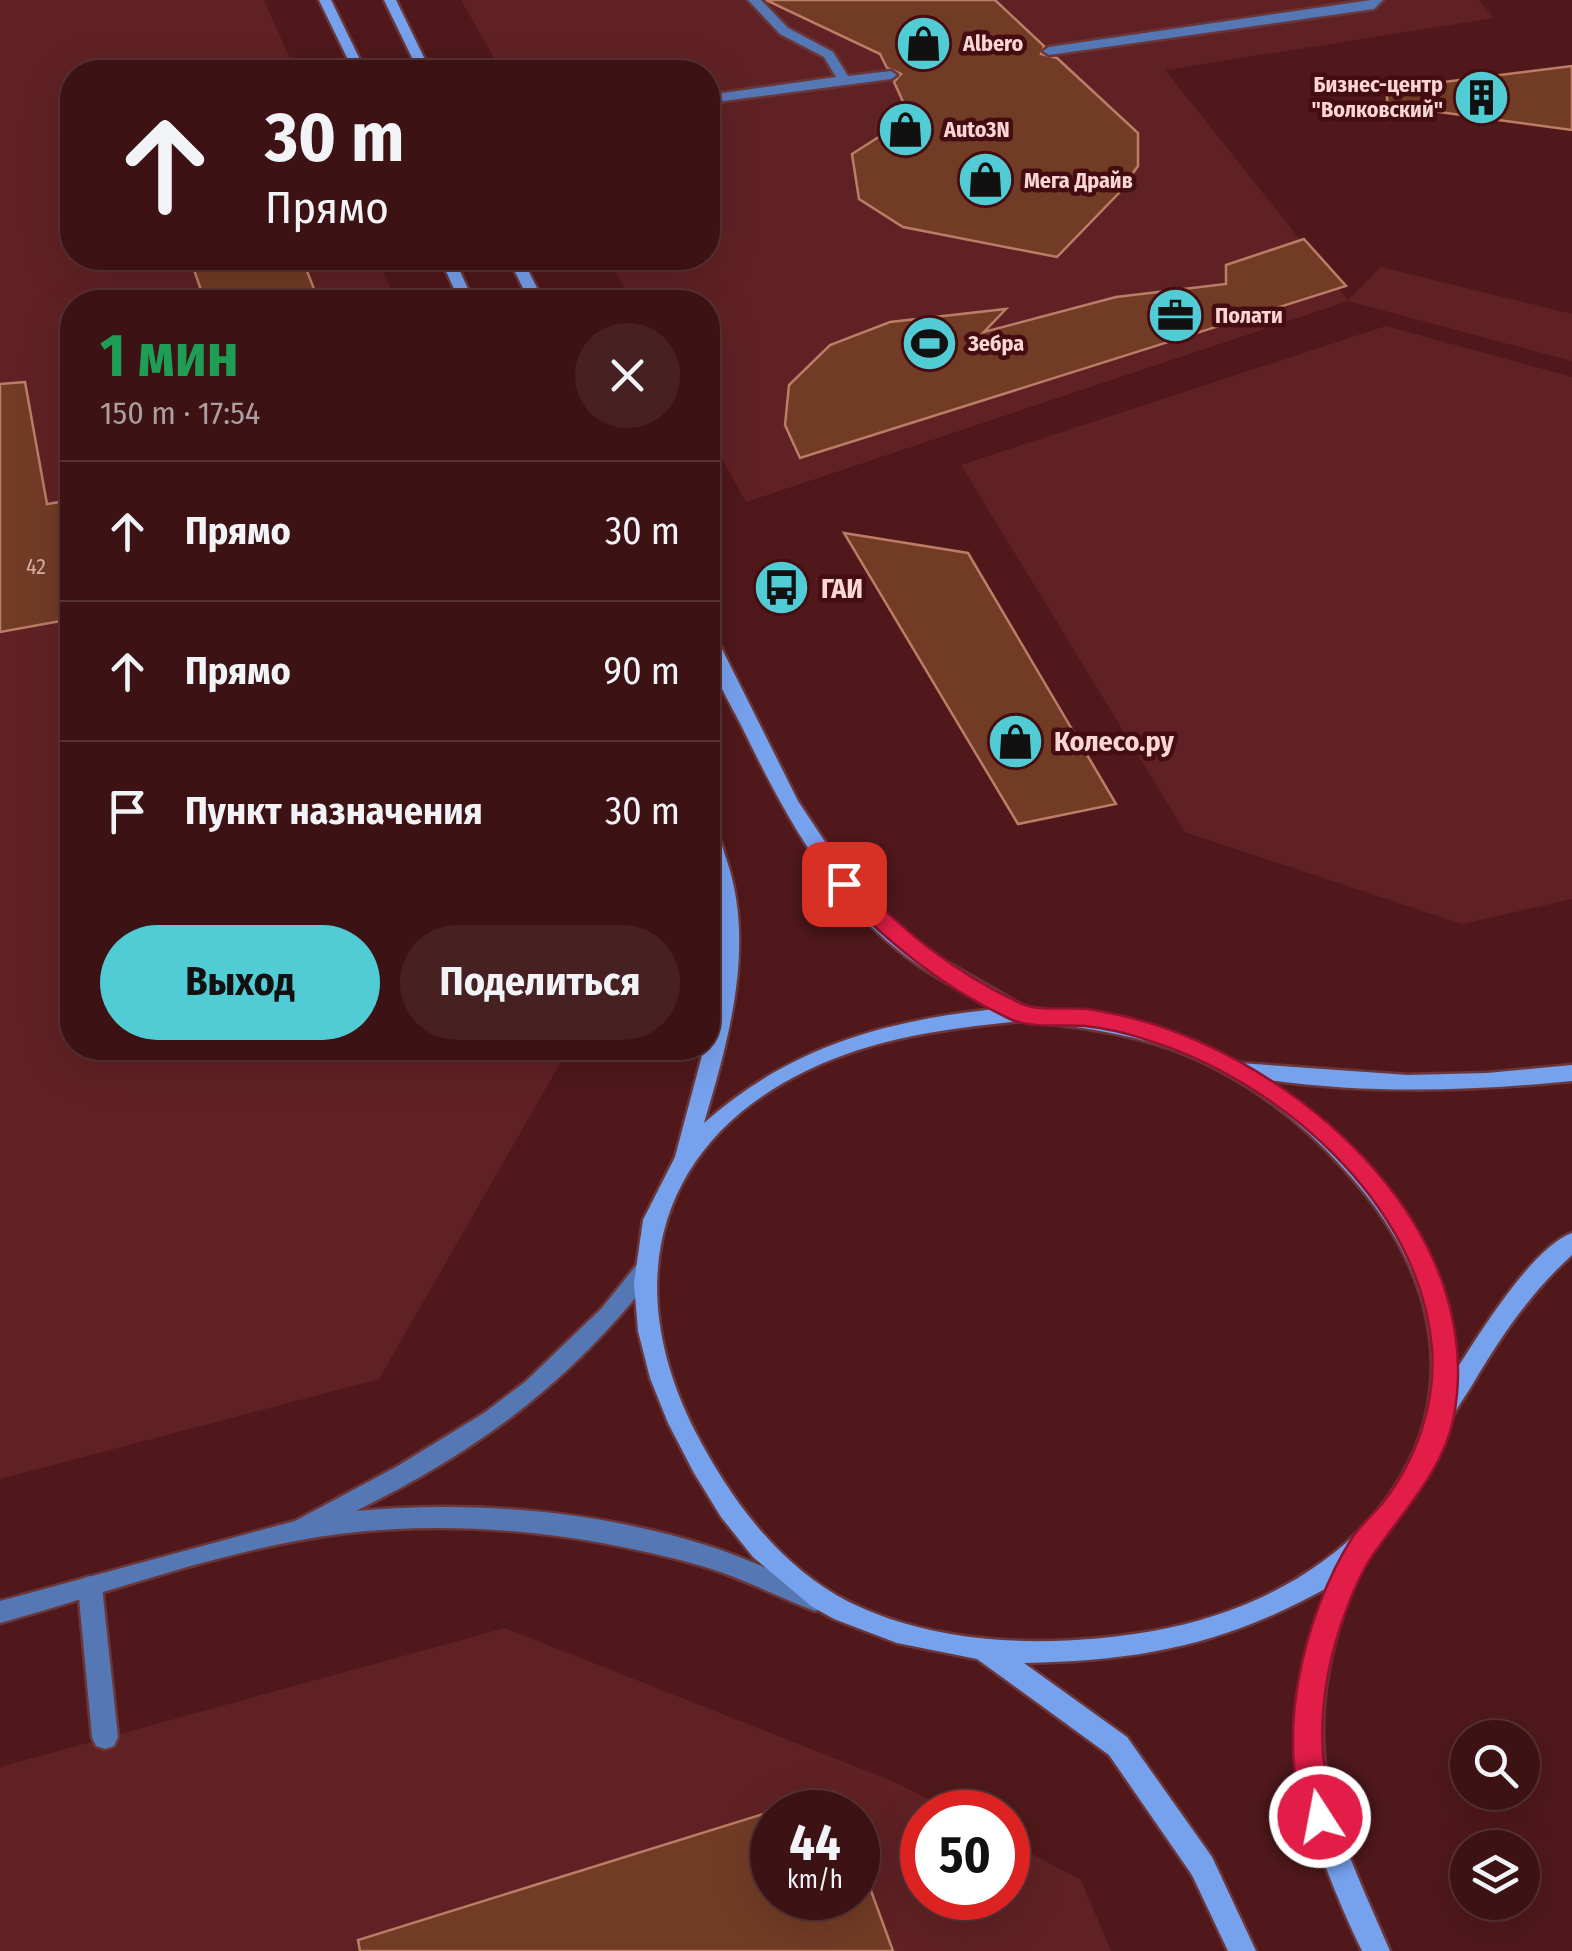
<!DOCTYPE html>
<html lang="ru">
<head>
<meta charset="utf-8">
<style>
	body { margin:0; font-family:"Fira Sans Condensed",sans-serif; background:#472022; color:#f1f3f6; height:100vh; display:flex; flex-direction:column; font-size:38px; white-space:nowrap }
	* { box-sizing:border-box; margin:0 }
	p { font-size:32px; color:#ac9ea0 }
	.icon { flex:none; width:55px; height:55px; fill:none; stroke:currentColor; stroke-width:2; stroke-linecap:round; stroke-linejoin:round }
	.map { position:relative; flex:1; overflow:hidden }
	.sheet { position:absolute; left:60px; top:290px; width:660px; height:770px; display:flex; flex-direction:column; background:#3c1214; border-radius:40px; box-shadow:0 10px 40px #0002,0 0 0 2px #553234 }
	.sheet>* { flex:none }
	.top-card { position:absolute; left:60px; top:60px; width:660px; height:210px; border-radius:40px; box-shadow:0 10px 40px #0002,0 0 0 2px #553234; background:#3c1214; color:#f1f3f6; overflow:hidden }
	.tools { position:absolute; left:1450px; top:1720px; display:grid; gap:20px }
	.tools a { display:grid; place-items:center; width:90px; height:90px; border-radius:50%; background:#3c1214; box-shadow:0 10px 40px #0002,0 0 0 2px #553234; font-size:50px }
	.speed { position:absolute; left:750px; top:1790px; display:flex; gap:20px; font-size:50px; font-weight:700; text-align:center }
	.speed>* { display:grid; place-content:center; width:130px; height:130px; border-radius:50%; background:#3c1214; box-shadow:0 10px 40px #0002,0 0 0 2px #553234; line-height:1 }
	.speed small { font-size:25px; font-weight:400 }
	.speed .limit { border:15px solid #d22; background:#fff; color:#111 }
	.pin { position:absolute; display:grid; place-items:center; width:85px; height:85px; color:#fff; margin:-42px; border-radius:20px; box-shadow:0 5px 15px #0006 }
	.me { position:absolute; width:110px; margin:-55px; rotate:349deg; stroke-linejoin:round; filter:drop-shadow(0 0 8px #0008) }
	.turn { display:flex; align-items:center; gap:35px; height:210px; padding:0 40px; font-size:45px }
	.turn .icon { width:130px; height:130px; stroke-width:2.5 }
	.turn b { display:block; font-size:70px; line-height:85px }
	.round { display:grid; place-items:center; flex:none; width:105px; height:105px; border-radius:52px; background:#472022 }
	.headline { display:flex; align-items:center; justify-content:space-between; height:170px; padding:0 40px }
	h1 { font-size:60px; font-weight:700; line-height:75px; color:#1e9e55 }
	.primary-button { display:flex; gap:20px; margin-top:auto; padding:20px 40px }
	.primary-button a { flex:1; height:115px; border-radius:60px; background:#51ccd4; color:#111; font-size:40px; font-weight:700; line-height:115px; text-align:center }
	.primary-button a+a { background:#472022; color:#f1f3f6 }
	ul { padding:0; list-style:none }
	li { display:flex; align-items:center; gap:30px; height:140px; padding:0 40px; border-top:2px solid #553234 }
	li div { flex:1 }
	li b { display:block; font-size:38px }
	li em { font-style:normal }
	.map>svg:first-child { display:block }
	.built { fill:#602124; fill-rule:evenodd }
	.building { fill:#723b26; stroke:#bb7d66; stroke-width:2.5 }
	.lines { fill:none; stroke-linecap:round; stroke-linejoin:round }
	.service-casing { stroke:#6b3639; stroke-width:5 }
	.minor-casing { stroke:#6b3639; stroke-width:5 }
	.secondary-casing { stroke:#6b3639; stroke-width:5 }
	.service { fill:#5577b3; fill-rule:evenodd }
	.minor { fill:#5577b3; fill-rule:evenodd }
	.secondary { fill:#76a1ed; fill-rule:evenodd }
	.route { fill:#e11d48; stroke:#92132f; stroke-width:2.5 }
	.labels { text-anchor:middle; stroke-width:9; stroke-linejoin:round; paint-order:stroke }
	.far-poi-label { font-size:22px; font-weight:bold; fill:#fbd6d4; stroke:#440d11; text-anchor:start }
	.number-label { font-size:22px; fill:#d9afa8 }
	.poi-label { font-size:28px; font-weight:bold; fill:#fbd6d4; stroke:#440d11; text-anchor:start }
</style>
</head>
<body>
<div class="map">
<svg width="1572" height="1951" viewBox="0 0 1572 1951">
	<rect width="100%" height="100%" fill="#50181b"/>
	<path class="built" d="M0 0H264L296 72H72V258H377L397 302H72V1048H569L379 1379 0 1479Z
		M461 0H1479L1494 18 1165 70 1348 300 1381 267 1572 314V361L1348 301 746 502 708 434V302H633L607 258H708V72H502Z
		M1386 326 1572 377V899L1462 924 1185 832 961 465Z
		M505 1628 897 1783 953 1812H922V1898H1008V1841L1081 1880 1111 1951H0V1767ZM772 1812H858V1898H772Z"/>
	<path class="building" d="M766 0H995L1044 46 1041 54 1057 58 1138 133V166L1118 194 1057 257 903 227 859 199 852 154 910 117 894 82 901 74 887 68 880 54Z
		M1572 66V130L1387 105V89Z
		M1304 239 1346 286 800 458 785 425 789 385 830 345 890 322 1006 309 984 332 1116 297 1226 284V265Z
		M190 258H302L319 302H205Z
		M25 382 47 504 72 500V619L0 632V384Z
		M844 533 968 553 1116 804 1018 824Z
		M834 1792 842 1812H772V1898H858V1855L893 1951H360L358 1940Z"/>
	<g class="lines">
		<defs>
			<path id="service" d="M748 0H761L788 28 833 52 848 76 891 71 897 75 891 79 708 103V95L836 77 824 57 780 34Z
				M1371 0H1383L1374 9 1049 55 1043 51 1049 47Z
				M90 1576 99 1579 102 1587 118 1737 114 1746 105 1749 96 1746 92 1737 78 1587 81 1579Z"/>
			<path id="minor" d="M646 1260 654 1263 657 1269 654 1275C568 1384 480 1450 356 1511 475 1500 604 1511 718 1549 754 1562 789 1578 824 1592L828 1600 824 1608 815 1611C777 1597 741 1577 702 1566 585 1533 460 1519 339 1534 224 1549 111 1592 0 1623V1601L295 1521 396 1467 484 1413 525 1382 602 1308 638 1263Z"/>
			<path id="secondary" d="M319 0H331L366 72H354Z
				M384 0H396L431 72H419Z
				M440 258H454L474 302H460Z
				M508 258H522L544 302H530Z
				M708 634 717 639 798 801 845 872 874 906 922 948 1025 1007 1128 1021 1182 1037 1240 1063 1408 1075 1487 1073 1572 1065V1081C1471 1091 1371 1094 1269 1080 1363 1149 1458 1246 1455 1372 1477 1337 1533 1246 1572 1233V1255C1530 1293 1499 1339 1471 1387 1463 1399 1453 1414 1448 1425 1440 1441 1436 1458 1427 1474 1413 1501 1392 1523 1375 1548 1356 1575 1342 1614 1334 1646 1302 1770 1343 1841 1390 1951H1362C1302 1826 1270 1716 1332 1585 1228 1644 1142 1661 1024 1663L1127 1737 1212 1857 1256 1951H1228L1192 1875 1109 1755 977 1659 897 1643 834 1619 811 1606 753 1557 721 1517 694 1473 668 1423 650 1378 638 1331 634 1283 643 1220 675 1157 704 1048H708C708 1016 718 985 719 953 721 910 708 870 708 828 720 831 722 846 726 858 756 944 729 1039 704 1123 790 1047 883 1021 995 1009 962 991 927 974 898 950 825 892 781 807 741 725 727 697 706 666 708 634ZM1021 1021C1087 1027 1153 1036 1213 1067 1262 1092 1306 1127 1343 1168 1531 1371 1398 1587 1153 1631 1055 1648 940 1647 849 1602 780 1567 731 1500 696 1433 607 1259 675 1110 858 1050 911 1033 966 1027 1021 1021Z"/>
		</defs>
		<use href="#service" class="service-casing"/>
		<use href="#minor" class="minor-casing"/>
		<use href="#secondary" class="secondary-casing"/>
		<use href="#service" class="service"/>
		<use href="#minor" class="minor"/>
		<use href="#secondary" class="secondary"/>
	</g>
	<path class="route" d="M844 876 852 878C903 931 953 972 1020 1003 1039 1012 1066 1007 1087 1009 1109 1012 1133 1018 1153 1024 1312 1075 1487 1233 1454 1416 1444 1470 1404 1510 1375 1552 1360 1572 1348 1604 1340 1628 1327 1668 1320 1711 1323 1754 1324 1778 1340 1805 1331 1827L1320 1832 1309 1827C1272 1742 1304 1614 1352 1538 1360 1526 1372 1515 1382 1504 1416 1460 1436 1405 1432 1349 1421 1203 1276 1078 1144 1039 1126 1033 1104 1028 1085 1026 1062 1024 1032 1029 1010 1019 941 987 889 943 836 889L833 884Z"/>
	<defs>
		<symbol id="shop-disc" viewBox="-11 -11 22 22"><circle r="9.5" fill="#51ccd4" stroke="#440d11"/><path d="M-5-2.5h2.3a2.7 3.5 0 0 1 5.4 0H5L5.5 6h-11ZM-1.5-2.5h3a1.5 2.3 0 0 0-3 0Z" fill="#111"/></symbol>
		<symbol id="building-disc" viewBox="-11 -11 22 22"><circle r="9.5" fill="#51ccd4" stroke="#440d11"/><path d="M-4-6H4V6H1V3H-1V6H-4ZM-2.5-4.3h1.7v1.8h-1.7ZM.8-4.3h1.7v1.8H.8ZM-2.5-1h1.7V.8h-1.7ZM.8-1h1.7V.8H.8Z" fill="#111"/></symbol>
		<symbol id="office-disc" viewBox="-11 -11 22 22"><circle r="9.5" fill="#51ccd4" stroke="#440d11"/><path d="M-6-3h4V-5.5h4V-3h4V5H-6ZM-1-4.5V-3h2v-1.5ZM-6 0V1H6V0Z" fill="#111"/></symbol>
		<symbol id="stadium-disc" viewBox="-11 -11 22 22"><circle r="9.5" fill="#51ccd4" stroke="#440d11"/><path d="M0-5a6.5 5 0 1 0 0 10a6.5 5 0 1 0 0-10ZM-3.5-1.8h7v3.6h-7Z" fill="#111"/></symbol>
		<symbol id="bus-disc" viewBox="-11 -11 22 22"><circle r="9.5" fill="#51ccd4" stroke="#440d11"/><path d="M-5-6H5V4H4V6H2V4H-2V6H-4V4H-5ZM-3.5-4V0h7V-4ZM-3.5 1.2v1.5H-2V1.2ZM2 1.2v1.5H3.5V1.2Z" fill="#111"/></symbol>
	</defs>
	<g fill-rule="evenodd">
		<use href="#shop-disc" x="892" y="12" width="63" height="63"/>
		<use href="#building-disc" x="1450" y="66" width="63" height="63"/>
		<use href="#shop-disc" x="874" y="98" width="63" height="63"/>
		<use href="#shop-disc" x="954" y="148" width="63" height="63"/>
		<use href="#office-disc" x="1144" y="284" width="63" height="63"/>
		<use href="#stadium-disc" x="898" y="312" width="63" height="63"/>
		<use href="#bus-disc" x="750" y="556" width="63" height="63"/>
		<use href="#shop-disc" x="984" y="710" width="63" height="63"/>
	</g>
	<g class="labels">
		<g class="far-poi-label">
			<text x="963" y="51">Albero</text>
			<text x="1443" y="92" text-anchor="end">Бизнес-центр<tspan x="1443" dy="25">"Волковский"</tspan></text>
			<text x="944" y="137">Auto3N</text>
			<text x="1024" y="188">Мега Драйв</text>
			<text x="1215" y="323">Полати</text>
			<text x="968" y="351">Зебра</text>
		</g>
		<g class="number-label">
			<text x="36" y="574">42</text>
		</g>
		<g class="poi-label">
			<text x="821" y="598">ГАИ</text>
			<text x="1054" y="751">Колесо.ру</text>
		</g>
	</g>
</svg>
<div class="tools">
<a><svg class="icon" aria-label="search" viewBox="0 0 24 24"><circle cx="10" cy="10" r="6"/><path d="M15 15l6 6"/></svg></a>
<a><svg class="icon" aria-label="layers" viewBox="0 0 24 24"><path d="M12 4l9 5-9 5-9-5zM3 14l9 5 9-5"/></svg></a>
</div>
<div class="speed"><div>44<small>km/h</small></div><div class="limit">50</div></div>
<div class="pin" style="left:844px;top:884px;background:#d93025"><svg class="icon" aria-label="arrive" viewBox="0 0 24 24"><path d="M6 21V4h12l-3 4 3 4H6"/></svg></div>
<svg class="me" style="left:1320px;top:1817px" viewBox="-20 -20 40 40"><circle r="17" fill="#e11d48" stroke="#fff" stroke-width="3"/><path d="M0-11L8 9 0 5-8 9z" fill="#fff"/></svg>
<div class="top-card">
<div class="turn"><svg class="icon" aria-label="ahead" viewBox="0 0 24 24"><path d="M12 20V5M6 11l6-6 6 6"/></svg><div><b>30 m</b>Прямо</div></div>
</div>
<section class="sheet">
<div class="headline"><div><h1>1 мин</h1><p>150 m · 17:54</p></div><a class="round"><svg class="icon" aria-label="close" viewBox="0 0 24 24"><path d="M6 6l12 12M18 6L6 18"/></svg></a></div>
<ul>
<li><svg class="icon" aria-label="ahead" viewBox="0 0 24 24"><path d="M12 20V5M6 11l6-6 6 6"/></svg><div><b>Прямо</b></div><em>30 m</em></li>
<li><svg class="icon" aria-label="ahead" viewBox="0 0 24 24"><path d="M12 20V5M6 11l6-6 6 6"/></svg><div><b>Прямо</b></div><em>90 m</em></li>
<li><svg class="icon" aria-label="arrive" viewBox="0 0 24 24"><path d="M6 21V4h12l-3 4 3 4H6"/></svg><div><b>Пункт назначения</b></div><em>30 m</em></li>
</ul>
<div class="primary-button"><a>Выход</a><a>Поделиться</a></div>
</section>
</div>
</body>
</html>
